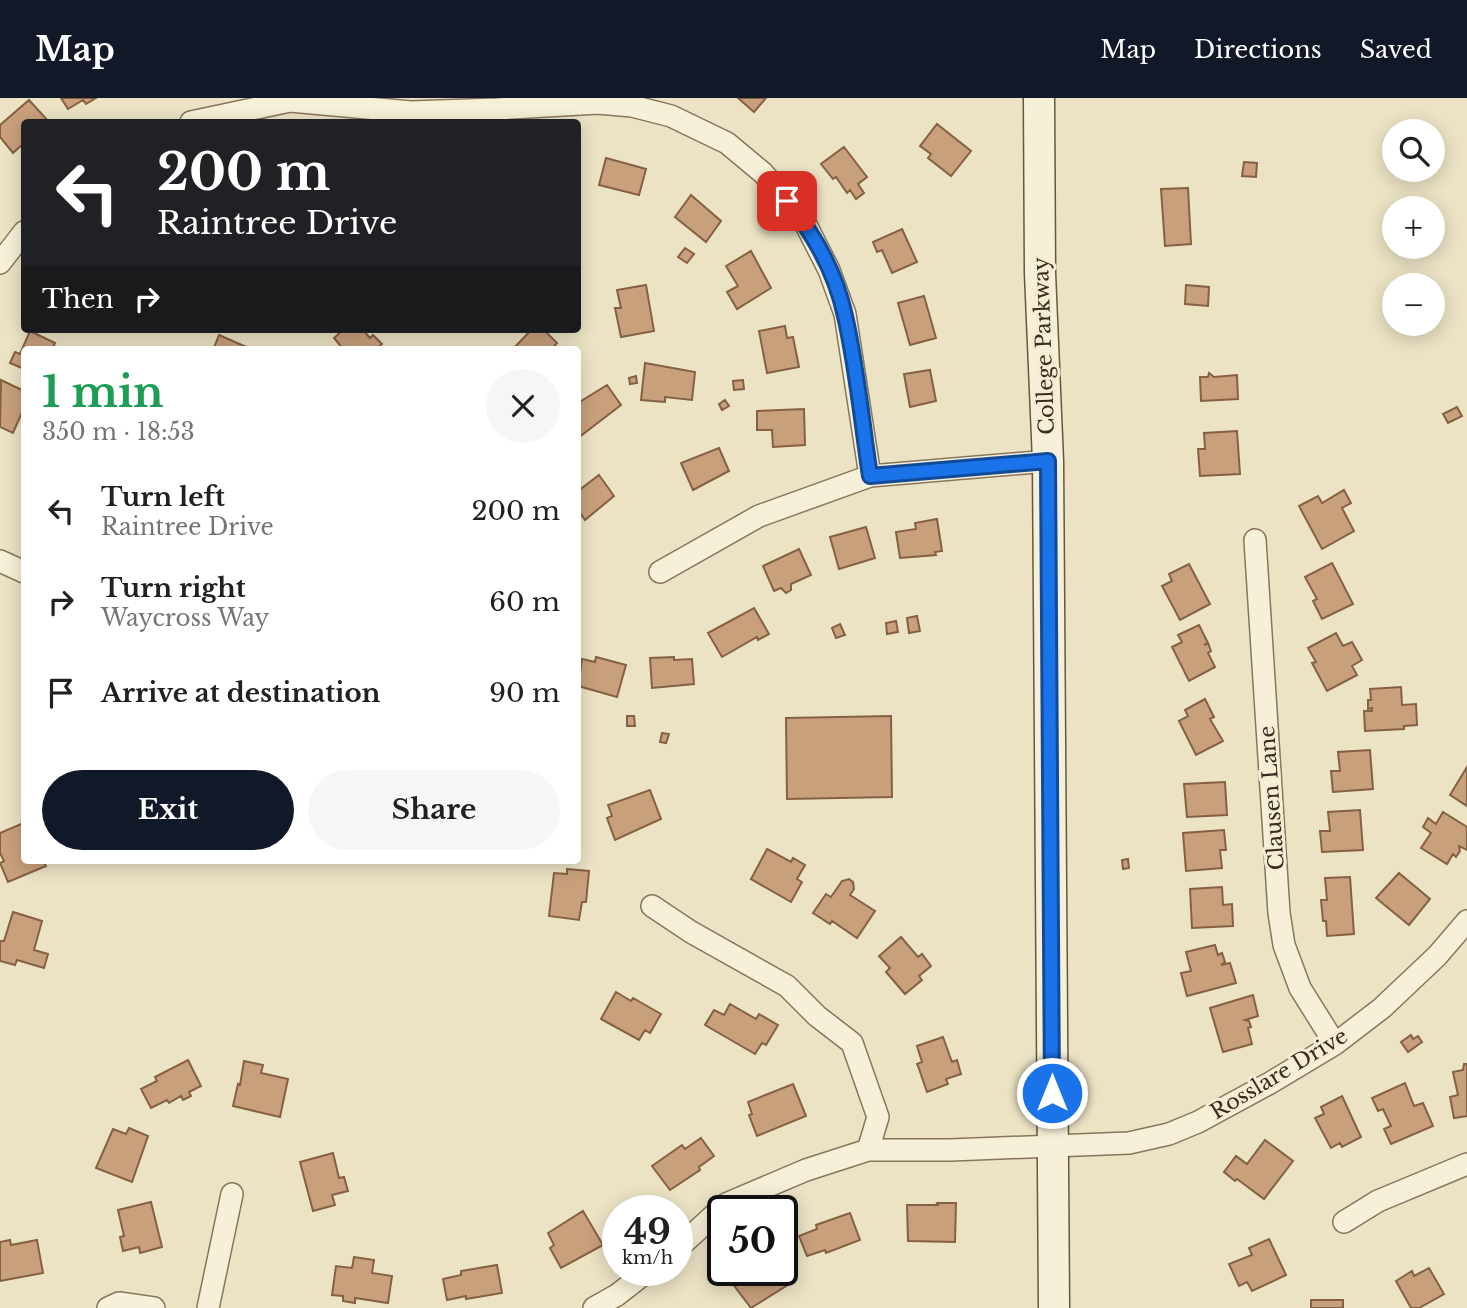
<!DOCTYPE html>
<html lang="en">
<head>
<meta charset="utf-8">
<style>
	body { margin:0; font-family:"Libre Baskerville",serif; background:#f6f6f6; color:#202124; height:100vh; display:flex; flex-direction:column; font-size:26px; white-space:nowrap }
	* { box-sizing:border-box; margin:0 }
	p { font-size:23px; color:#757577 }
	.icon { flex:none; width:38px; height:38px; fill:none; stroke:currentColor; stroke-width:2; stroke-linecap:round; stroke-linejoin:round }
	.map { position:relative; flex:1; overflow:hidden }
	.details { position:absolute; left:21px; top:248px; width:560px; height:518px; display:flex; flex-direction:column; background:#fff; border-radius:7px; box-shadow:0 4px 18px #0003 }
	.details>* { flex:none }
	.top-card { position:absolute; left:21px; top:21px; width:560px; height:214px; border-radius:7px; box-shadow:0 4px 18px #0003; background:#202124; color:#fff; overflow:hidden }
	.fabs { position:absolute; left:1382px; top:21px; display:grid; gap:14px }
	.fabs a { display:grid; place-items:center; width:63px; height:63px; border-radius:50%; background:#fff; box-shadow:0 4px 18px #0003; font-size:35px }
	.speed { position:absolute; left:602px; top:1097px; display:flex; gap:14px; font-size:35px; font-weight:700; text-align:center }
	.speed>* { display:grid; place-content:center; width:91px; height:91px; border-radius:50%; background:#fff; box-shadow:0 4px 18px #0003; line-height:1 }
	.speed small { font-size:18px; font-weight:400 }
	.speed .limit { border:4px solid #111; border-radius:10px; background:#fff; color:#111 }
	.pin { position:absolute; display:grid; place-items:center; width:60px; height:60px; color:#fff; margin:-30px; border-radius:14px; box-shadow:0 4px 10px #0006 }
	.me { position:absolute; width:77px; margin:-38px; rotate:0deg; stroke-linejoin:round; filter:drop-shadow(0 0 5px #0008) }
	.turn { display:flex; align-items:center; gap:24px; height:147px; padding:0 21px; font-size:32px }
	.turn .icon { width:91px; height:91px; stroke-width:2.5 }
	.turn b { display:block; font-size:49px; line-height:60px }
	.then { display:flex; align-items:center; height:66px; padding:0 21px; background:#0003; gap:14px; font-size:26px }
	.round { display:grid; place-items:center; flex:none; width:74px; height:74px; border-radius:37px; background:#f6f6f6 }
	.overview { display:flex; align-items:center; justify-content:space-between; height:119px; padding:0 21px }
	h1 { font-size:42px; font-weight:700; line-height:52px; color:#1e9e55 }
	.primary-button { display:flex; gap:14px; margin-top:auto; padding:14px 21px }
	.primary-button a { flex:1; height:80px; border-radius:42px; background:#111827; color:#fff; font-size:28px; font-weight:700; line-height:80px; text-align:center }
	.primary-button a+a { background:#f6f6f6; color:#202124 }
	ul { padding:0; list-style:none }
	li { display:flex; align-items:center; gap:21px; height:91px; padding:0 21px }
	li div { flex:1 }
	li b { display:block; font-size:26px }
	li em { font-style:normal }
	header { display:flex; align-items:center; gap:42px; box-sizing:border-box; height:98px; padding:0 35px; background:#111827; color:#fff }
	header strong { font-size:33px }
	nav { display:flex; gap:38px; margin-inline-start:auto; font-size:24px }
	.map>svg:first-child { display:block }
	.building { fill:#c9a07c; stroke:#856042; stroke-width:2 }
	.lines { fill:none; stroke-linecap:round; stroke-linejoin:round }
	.minor-casing { stroke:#87755c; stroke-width:24 }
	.secondary-casing { stroke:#68563f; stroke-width:33 }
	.minor { stroke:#f7f0d8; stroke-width:21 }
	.secondary { stroke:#f7f0d8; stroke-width:30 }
	.route-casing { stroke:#114b97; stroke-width:18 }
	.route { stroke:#1a73e8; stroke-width:12 }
	.labels { text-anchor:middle; stroke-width:6; stroke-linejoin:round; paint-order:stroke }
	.street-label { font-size:21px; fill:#372c1f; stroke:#f4edd4 }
</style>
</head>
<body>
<header>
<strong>Map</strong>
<nav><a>Map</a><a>Directions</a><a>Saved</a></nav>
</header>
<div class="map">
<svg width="1467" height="1210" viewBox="0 0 1467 1210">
	<rect width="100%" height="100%" fill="#ece3c5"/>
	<path class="building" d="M61 0H96L86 6 83 2 68 11Z
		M738 0H766L754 14Z
		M29 2 49 24H24V45L13 55 0 39V27Z
		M937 26 971 53 951 78 928 60 931 56 920 48Z
		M844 49 867 79 858 86 864 95 856 101 850 92 847 95 836 79 833 81 821 66Z
		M606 60 646 71 639 97 599 87Z
		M1244 64 1257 65 1256 79 1242 78Z
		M1188 90 1191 146 1165 148 1161 91Z
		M691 97 721 123 706 144 675 119Z
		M902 131 917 164 892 175 882 152 877 154 873 144Z
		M685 150 694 156 687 165 678 159Z
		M751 153 771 190 737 211 727 194 738 188 726 168Z
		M646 187 654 233 621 239 615 210H621L617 192Z
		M1186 187 1209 189 1208 208 1185 206Z
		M924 198 936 240 910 247 898 205Z
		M785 228 787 240 793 239 799 269 767 275 759 233Z
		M344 231H362L370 240 373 237 382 246 375 252H344L334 240Z
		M532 231H543L557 245 551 252H512Z
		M30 233 55 245 52 252H24V271L10 265 15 254 20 256Z
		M219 237 251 251V252H213Z
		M645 265 695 274 692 302 665 299V304L641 302Z
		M930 272 936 303 910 309 904 276Z
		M1209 275 1214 279 1237 277 1238 301 1201 303 1200 279H1208Z
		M636 278 637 285 630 286 629 280Z
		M1 282 24 293V310L13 335 0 329Z
		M743 282 744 291 734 292 733 283Z
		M607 287 621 307 578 340V305Z
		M725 302 729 308 722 312 719 306Z
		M1457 309 1462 318 1448 325 1443 316Z
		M804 311 805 347 773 349 772 332H757V313Z
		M1237 333 1240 376 1200 378 1198 351H1205L1204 335Z
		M719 350 729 373 693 392 681 365Z
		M599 377 614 398 585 422 578 412V393Z
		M1344 392 1351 405 1342 410 1354 433 1322 451 1299 408 1318 398 1322 405Z
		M937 421 942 453 935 454 936 457 900 460 896 434 916 431 915 425Z
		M866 429 875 460 839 471 830 439Z
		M799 451 811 477 791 486V492L786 495 781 490 774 493 763 468Z
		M1332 465 1353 506 1322 521 1313 503 1317 501 1305 479Z
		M1189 466 1210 506 1180 522 1162 488 1172 483 1169 476Z
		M754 510 769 536 758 542 757 539 722 559 708 535Z
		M917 518 920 533 909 535 907 520Z
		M896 523 898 534 887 536 886 525Z
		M840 526 845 537 836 540 832 530Z
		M1199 527 1208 545 1204 547 1208 545 1211 553 1208 555 1215 569 1189 583 1172 549 1182 544 1178 537Z
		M1336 535 1343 548 1352 544 1362 562 1352 568 1357 577 1327 593 1312 565 1316 564 1308 550Z
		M596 559 626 567 617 599 578 588 582 561 595 564Z
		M674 559V562L692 561 694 586 652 590 650 560Z
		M1401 589 1402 607 1416 606 1417 627 1404 628V631L1365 633 1364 613H1372V610L1368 611V602H1371L1370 591Z
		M1205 601 1214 619 1210 621 1223 643 1196 657 1179 623 1188 618 1185 612Z
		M627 618H634L635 628H627Z
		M891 618 892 699 787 701 786 620Z
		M662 635 669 636 666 645 660 644Z
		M1370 652 1373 691 1333 694 1331 673H1340L1338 654Z
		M1467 669V708L1450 697Z
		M1225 684 1227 717 1187 719 1184 686Z
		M650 692 661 721 615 742 607 720 612 718 608 707Z
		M1360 712 1363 752 1322 754 1320 733H1330L1328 714Z
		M1443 714 1467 729V752L1459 748 1460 753 1456 759 1453 756 1447 766 1421 750 1431 735 1423 729 1428 720 1436 726Z
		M21 726 24 733V763H43L46 768 8 784 0 765 4 763 0 755V735Z
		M1224 732 1226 752H1220L1222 770 1186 773 1183 735Z
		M767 751 791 764 793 760 805 767 797 781 802 784 791 804 751 781Z
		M1128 761 1129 770 1123 771 1122 762Z
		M567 771 589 773 586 804H582L579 822 549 818 554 775 567 776Z
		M1399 775 1430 801 1409 827 1376 800Z
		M1350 779 1354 836 1327 838 1326 823H1323L1321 802H1327L1325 780Z
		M849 781 853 784 854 791 850 797 875 813 857 840 832 823 830 826 813 815 826 796 831 799 842 783Z
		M1222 789 1223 807 1232 806 1233 828 1192 830 1190 791Z
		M13 814 42 823 34 852 48 856 44 870 17 862 15 867 0 863V843H4Z
		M901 839 918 859 922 856 931 868 919 878 922 882 905 896 886 874 890 870 879 858Z
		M1215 847 1218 857 1222 855 1225 864 1221 867 1230 865 1236 885 1187 898 1181 875 1191 873 1186 854Z
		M616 894 631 903 633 900 661 916 650 935 645 932 639 942 601 921Z
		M1253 897 1258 918 1245 922 1249 923 1251 929 1248 930 1252 946 1223 954 1210 910Z
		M730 906 756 921 759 916 778 927 766 947 762 945 755 956 705 927 714 912 724 917Z
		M1411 937 1413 941 1418 938 1422 944 1408 954 1401 944Z
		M943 939 952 964 957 962 961 976 946 981 948 986 927 994 918 968 917 966 922 964 917 948Z
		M188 962 201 988 189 994 191 998 183 1002 181 998 169 1005 167 1002 151 1010 141 991 157 983 155 979Z
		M244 963 263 967 261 975 288 981 280 1019 233 1008 238 986 240 987Z
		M1464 966H1467V1018L1454 1020 1450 999 1458 997 1453 974 1463 972Z
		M1405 985 1414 1008 1423 1005 1433 1028 1391 1046 1384 1031 1391 1028 1383 1011 1378 1013 1372 1000Z
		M793 986 806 1018 757 1038 749 1017 752 1016 748 1004Z
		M1342 998 1361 1039 1342 1049 1340 1045 1331 1050 1315 1020 1324 1016 1321 1009Z
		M129 1030 148 1038 132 1084 96 1070 113 1031 126 1036Z
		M701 1040 714 1058 699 1069 700 1072 670 1092 652 1068 682 1047 685 1051Z
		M1265 1042 1293 1063 1264 1101 1237 1081 1235 1083 1224 1074 1236 1058 1247 1066Z
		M333 1055 339 1080 344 1079 348 1093 332 1097 335 1107 313 1113 300 1064Z
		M151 1104 162 1149 140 1155 139 1149 123 1153 120 1139 124 1138 118 1112Z
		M937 1105H956L955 1144 908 1143 907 1107H938Z
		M583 1113 603 1147 561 1170 550 1150 554 1147 548 1135Z
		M850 1115 860 1142 826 1155 825 1152 807 1158 799 1138 817 1131 816 1127Z
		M1269 1141 1286 1177 1252 1193 1247 1184 1239 1188 1229 1166 1252 1157 1249 1150Z
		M10 1142 11 1147 37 1142 43 1175 0 1183V1144Z
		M354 1159 374 1162 372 1175 392 1178 388 1205 355 1200V1205L343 1203V1198L332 1197 336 1168 352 1170Z
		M497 1167 502 1195 466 1201V1198L447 1202 443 1181 461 1177V1173Z
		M1429 1170 1444 1196 1419 1210H1411L1396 1183 1412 1173 1414 1178Z
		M742 1172H782L791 1185 751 1210 729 1181Z
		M1311 1202H1343V1210H1311Z"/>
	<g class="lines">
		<defs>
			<path id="minor" d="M191 24 290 3 411 14 497 11 598 5 632 8 671 18 727 45 763 75 787 103 806 127 829 172 845 216 870 378
				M0 165 24 134
				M1255 442 1279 815 1284 847 1300 890 1335 946
				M0 463 24 474
				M660 474 759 418 870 378 1048 363
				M652 808 691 834 787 888 817 918 852 945 878 1019 868 1052
				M1344 1124 1378 1103 1467 1066
				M677 1151 726 1106 806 1072 868 1052H951L1129 1045 1169 1036 1198 1024 1270 985 1335 946 1382 910 1437 858 1467 823
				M108 1210 119 1205 154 1210
				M208 1210 232 1096
				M594 1210 617 1197 649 1172"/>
			<path id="secondary" d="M1039 0 1040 175 1048 363 1054 1210"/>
		</defs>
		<use href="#minor" class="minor-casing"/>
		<use href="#secondary" class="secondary-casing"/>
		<use href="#minor" class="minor"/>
		<use href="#secondary" class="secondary"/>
	</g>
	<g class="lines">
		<defs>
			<path id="route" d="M787 103C814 136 836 176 845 218 857 270 862 325 870 378L1048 363 1052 995"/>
		</defs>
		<use href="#route" class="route-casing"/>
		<use href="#route" class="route"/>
	</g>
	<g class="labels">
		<g class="street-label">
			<text transform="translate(1044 248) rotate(-92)" y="7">College Parkway</text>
			<text transform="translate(1272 700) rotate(-94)" y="7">Clausen Lane</text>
			<text transform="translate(1279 976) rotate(-31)" y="7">Rosslare Drive</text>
		</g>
	</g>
</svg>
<div class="fabs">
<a><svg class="icon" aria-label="search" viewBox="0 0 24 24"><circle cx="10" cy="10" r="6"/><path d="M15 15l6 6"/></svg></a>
<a>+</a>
<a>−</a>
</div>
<div class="speed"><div>49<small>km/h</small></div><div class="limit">50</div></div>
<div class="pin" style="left:787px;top:103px;background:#d93025"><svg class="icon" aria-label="arrive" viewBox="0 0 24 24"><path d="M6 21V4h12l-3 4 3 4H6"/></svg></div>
<svg class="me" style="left:1052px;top:995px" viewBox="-20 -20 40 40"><circle r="17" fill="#1a73e8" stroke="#fff" stroke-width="3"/><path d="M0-11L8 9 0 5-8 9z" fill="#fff"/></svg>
<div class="top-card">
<div class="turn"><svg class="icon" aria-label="left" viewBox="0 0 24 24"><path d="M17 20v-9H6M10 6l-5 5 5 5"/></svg><div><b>200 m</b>Raintree Drive</div></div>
<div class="then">Then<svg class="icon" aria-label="right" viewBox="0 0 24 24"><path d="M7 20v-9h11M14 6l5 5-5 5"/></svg></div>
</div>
<section class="details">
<div class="overview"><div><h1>1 min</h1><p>350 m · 18:53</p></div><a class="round"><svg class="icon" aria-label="close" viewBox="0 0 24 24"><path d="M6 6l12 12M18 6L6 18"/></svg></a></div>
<ul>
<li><svg class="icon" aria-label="left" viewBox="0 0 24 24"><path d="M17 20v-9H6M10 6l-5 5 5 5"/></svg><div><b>Turn left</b><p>Raintree Drive</p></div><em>200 m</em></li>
<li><svg class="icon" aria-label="right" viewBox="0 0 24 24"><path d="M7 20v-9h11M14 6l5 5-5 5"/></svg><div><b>Turn right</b><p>Waycross Way</p></div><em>60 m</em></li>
<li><svg class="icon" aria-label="arrive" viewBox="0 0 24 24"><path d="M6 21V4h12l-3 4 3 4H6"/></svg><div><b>Arrive at destination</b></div><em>90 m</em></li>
</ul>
<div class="primary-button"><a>Exit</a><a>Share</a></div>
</section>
</div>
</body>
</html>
